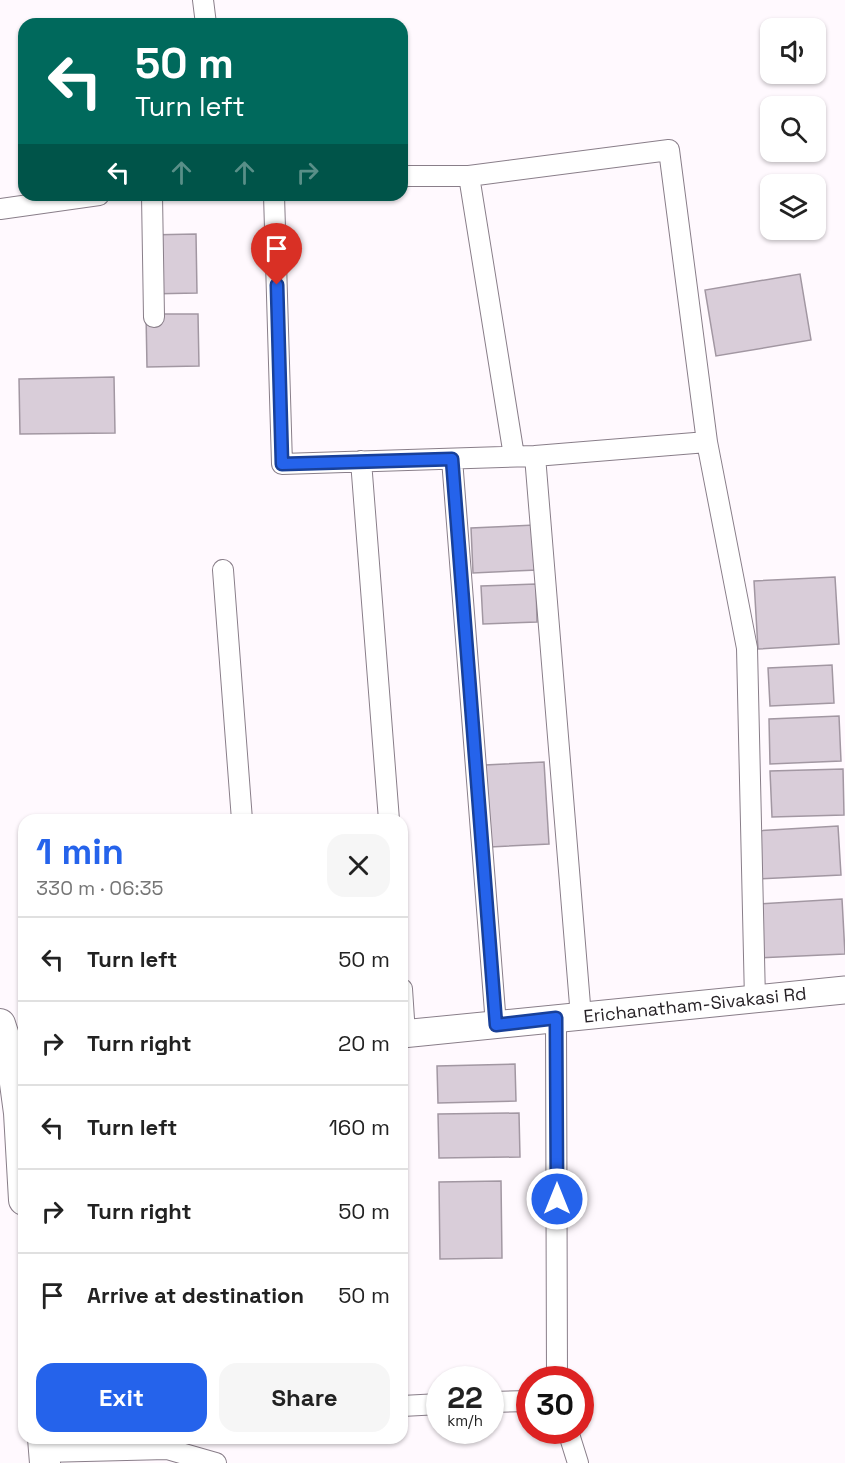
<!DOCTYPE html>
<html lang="en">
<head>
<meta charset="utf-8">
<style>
	body { margin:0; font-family:"Space Grotesk",sans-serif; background:#f6f6f6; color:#222; height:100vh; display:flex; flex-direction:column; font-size:22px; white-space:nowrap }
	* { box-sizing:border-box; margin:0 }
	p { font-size:20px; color:#767676 }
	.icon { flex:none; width:33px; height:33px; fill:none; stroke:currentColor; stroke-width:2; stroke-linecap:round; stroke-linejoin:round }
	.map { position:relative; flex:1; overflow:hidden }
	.details { position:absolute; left:18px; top:814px; width:390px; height:630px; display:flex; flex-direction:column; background:#fff; border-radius:18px; box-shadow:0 2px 4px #0004 }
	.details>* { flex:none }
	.guide { position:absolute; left:18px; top:18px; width:390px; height:183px; border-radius:18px; box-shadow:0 2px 4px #0004; background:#00695c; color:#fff; overflow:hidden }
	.fabs { position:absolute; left:760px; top:18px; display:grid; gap:12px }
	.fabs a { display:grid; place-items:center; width:66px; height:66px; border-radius:12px; background:#fff; box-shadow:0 2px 4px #0004; font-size:30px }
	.speed { position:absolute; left:426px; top:1366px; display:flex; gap:12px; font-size:30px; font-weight:700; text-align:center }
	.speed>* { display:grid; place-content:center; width:78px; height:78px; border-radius:50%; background:#fff; box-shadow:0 2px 4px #0004; line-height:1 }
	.speed small { font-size:15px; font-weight:400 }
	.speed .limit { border:9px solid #d22; background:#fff; color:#111 }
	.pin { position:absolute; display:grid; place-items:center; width:51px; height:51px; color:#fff; margin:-62px -26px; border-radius:50% 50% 50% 0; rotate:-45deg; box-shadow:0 0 6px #0007 }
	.pin .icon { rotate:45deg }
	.me { position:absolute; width:66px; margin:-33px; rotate:0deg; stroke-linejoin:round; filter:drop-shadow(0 0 4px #0008) }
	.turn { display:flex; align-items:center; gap:21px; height:126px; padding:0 18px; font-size:27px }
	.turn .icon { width:78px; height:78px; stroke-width:2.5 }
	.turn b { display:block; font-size:42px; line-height:51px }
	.lanes { display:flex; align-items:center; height:57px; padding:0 18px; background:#0003; justify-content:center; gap:30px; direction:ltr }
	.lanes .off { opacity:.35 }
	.round { display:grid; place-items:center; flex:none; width:63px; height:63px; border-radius:18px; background:#f6f6f6 }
	.overview { display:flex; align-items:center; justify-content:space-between; height:102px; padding:0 18px }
	h1 { font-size:36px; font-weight:600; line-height:45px; color:#2563eb }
	.action { display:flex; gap:12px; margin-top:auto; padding:12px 18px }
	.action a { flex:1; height:69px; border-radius:18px; background:#2563eb; color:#fff; font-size:24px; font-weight:600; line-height:69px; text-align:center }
	.action a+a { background:#f6f6f6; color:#222 }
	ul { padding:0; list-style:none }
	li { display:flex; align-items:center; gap:18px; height:84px; padding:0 18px; border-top:2px solid #e0e0e0 }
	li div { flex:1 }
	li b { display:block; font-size:22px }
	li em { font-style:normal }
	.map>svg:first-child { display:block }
	.building { fill:#d9cdd9; stroke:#a297a2; stroke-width:1.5 }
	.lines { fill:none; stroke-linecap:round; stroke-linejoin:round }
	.street-casing { stroke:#897e89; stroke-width:22 }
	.secondary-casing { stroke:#897e89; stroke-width:29 }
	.primary-casing { stroke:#897e89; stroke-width:32 }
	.street { stroke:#fff; stroke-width:20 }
	.secondary { stroke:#fff; stroke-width:27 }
	.primary { stroke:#fff; stroke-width:30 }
	.route-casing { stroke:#184099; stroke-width:15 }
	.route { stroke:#2563eb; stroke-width:10 }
	.labels { text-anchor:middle; stroke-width:6; stroke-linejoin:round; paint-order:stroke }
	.street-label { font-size:18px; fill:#272227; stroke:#fff }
</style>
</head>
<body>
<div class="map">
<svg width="845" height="1463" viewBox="0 0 845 1463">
	<rect width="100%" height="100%" fill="#fff9fe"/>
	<path class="building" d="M196 234 197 293 147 294 146 235Z
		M800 274 811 340 716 356 705 290Z
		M146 314H198L199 366 147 367Z
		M114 377 115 433 20 434 19 379Z
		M535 525 537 570 473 573 471 528Z
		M835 577 839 644 758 649 754 581Z
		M536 584 537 622 483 624 481 586Z
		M832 665 834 703 770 706 768 668Z
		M839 716 841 761 770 764 769 719Z
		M544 762 549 844 490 847 485 765Z
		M843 769 844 815 772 817 770 771Z
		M838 826 841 875 757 879 754 831Z
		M842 899 845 954 759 958 756 904Z
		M515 1064 516 1101 438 1103 437 1066Z
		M519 1113 520 1157 439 1158 438 1114Z
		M501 1181 502 1258 440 1259 439 1182Z"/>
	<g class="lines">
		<defs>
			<path id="street" d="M203 0 206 24
				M469 176 514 456
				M152 195 154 317
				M274 195 282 464 535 456 707 442 669 150 469 176H402
				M0 209 99 195
				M707 442 747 648 755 1000
				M535 456 581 1017
				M452 459 496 1025
				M361 461 389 820
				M223 570 242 820
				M402 989 405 1034
				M556 1018 557 1380
				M490 1402 530 1401
				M402 1406 440 1404
				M568 1431 578 1463
				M44 1452 167 1449 216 1463"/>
			<path id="secondary" d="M402 1034 845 990"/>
			<path id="primary" d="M0 1024 12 1061 19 1113 24 1200
				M43 1438 45 1463"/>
		</defs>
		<use href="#street" class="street-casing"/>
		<use href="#secondary" class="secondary-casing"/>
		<use href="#primary" class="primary-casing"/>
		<use href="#street" class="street"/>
		<use href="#secondary" class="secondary"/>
		<use href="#primary" class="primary"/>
	</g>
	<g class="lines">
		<defs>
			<path id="route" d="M277 285 282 464 452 459 496 1025 556 1018 557 1199"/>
		</defs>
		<use href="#route" class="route-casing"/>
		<use href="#route" class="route"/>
	</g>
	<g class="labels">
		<g class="street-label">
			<text transform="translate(695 1005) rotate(-6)" y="6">Erichanatham-Sivakasi Rd</text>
		</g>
	</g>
</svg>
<div class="fabs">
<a><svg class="icon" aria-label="sound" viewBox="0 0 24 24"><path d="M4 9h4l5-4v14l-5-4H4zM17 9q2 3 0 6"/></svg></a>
<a><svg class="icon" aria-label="search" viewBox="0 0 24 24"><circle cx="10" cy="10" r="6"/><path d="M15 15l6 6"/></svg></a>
<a><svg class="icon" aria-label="layers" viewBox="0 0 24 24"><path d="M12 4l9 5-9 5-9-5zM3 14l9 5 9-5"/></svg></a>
</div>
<div class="speed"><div>22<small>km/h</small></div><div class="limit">30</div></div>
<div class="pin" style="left:277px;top:285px;background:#d93025"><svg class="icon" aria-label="arrive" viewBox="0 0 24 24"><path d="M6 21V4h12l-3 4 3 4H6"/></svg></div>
<svg class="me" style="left:557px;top:1199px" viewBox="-20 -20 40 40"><circle r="17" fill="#2563eb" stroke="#fff" stroke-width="3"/><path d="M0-11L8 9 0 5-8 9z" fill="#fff"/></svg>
<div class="guide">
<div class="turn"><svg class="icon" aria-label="left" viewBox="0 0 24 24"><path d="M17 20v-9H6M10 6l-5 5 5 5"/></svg><div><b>50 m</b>Turn left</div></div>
<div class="lanes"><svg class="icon" aria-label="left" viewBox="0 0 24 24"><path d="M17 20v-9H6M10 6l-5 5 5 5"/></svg><svg class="icon off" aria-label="ahead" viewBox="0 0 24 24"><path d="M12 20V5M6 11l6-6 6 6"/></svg><svg class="icon off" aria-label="ahead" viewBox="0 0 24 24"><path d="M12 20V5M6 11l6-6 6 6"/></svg><svg class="icon off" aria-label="right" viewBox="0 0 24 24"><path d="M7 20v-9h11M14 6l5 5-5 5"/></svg></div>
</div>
<section class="details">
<div class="overview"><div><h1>1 min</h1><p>330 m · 06:35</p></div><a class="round"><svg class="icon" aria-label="close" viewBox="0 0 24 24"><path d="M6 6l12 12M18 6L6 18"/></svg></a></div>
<ul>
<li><svg class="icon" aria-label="left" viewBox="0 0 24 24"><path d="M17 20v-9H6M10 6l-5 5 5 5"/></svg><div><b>Turn left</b></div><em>50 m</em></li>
<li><svg class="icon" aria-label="right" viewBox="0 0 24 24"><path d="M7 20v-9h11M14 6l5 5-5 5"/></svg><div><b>Turn right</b></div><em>20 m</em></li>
<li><svg class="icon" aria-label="left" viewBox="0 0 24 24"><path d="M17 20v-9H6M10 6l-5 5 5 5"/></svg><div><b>Turn left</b></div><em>160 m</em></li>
<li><svg class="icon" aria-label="right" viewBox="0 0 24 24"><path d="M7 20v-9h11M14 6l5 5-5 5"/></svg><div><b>Turn right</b></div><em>50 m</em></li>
<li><svg class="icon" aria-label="arrive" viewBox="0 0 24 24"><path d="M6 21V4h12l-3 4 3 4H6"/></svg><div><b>Arrive at destination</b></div><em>50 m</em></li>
</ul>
<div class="action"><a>Exit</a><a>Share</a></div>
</section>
</div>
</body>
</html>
